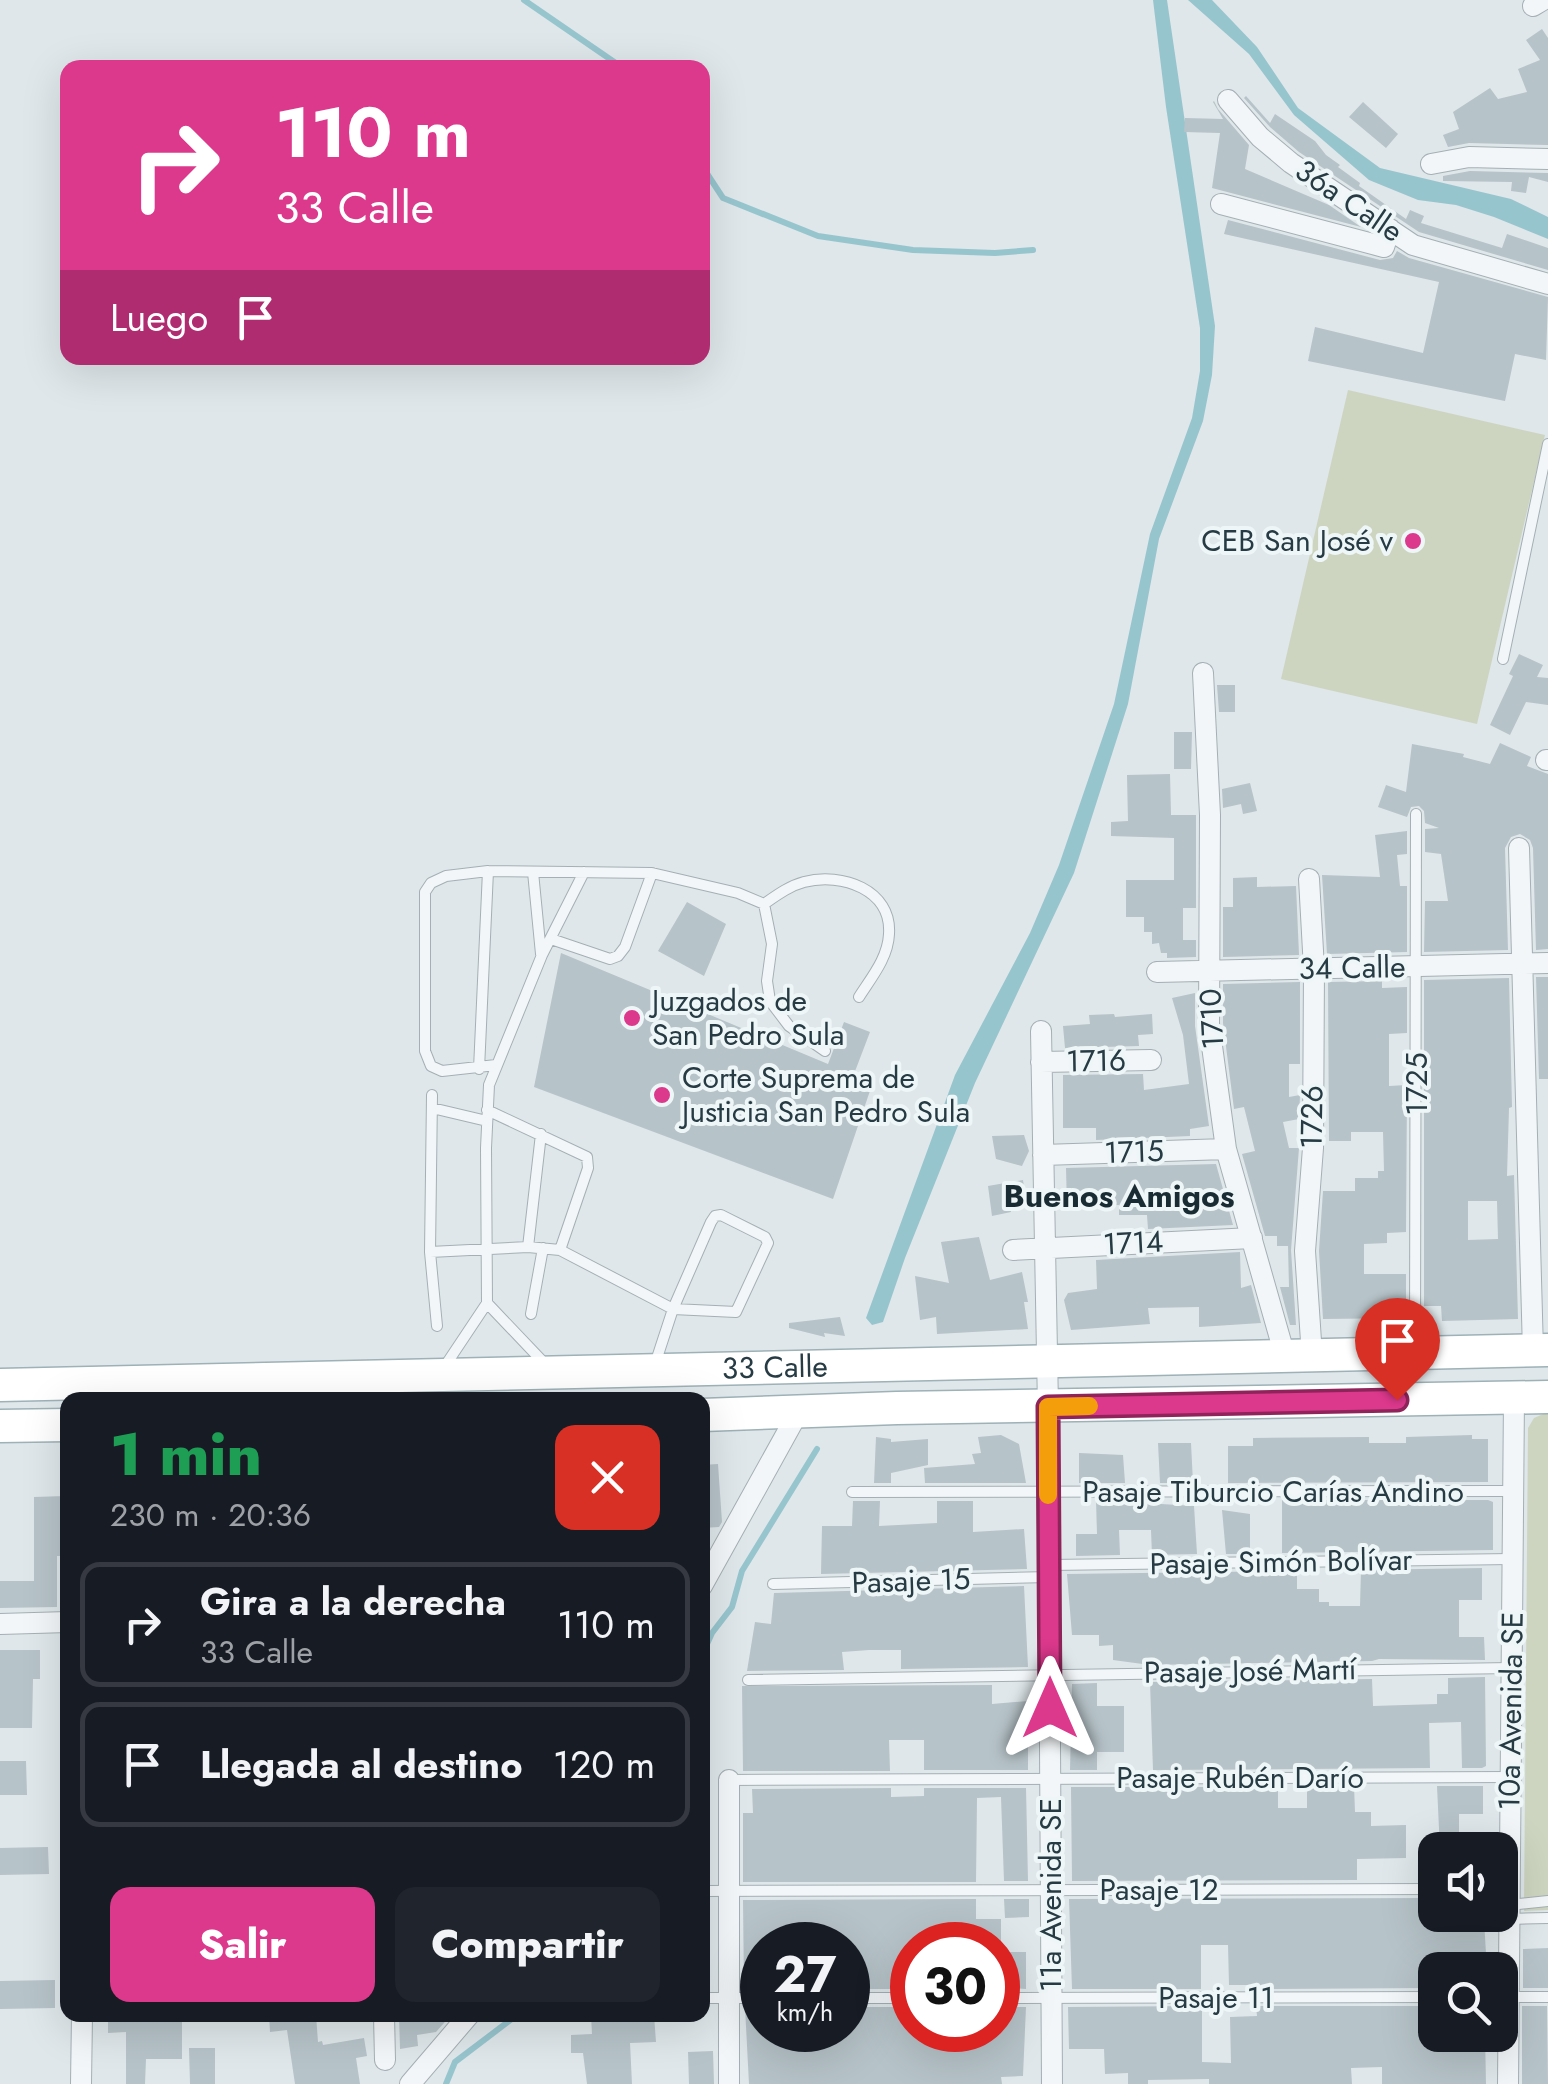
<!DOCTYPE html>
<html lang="es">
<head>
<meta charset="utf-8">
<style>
	body { margin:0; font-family:Jost,sans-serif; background:#20242c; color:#f1f3f6; height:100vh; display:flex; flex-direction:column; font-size:38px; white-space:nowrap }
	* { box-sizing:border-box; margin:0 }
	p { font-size:32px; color:#9ea1a6 }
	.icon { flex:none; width:55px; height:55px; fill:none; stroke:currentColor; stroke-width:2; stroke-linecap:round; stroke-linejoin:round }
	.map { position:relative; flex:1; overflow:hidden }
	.side { position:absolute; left:60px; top:1392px; width:650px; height:630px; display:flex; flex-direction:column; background:#171b24; border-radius:20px; box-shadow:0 10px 40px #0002 }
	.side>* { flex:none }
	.hud { position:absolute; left:60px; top:60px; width:650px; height:305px; border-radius:20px; box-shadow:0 10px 40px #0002; background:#dc388c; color:#fff; overflow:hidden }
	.controls { position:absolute; left:1418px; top:1832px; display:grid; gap:20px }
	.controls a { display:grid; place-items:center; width:100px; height:100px; border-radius:20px; background:#171b24; box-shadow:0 10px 40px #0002; font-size:50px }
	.speed { position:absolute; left:740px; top:1922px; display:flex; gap:20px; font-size:50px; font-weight:700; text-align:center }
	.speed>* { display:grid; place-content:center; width:130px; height:130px; border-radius:50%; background:#171b24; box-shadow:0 10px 40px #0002; line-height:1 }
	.speed small { font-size:25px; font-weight:400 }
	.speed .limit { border:15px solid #d22; background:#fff; color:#111 }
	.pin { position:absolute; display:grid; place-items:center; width:85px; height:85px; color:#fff; margin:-102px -42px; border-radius:50% 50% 50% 0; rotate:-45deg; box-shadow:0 0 10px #0007 }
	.pin .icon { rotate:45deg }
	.me { position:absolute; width:110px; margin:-55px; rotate:0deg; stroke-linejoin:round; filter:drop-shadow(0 0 8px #0008) }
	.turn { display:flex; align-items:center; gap:35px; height:210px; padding:0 50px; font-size:45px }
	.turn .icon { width:130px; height:130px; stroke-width:2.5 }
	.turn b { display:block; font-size:70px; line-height:85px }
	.then { display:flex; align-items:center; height:95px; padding:0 50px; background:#0003; gap:20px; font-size:38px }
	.round { display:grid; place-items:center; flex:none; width:105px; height:105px; border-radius:20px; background:#20242c }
	.summary { display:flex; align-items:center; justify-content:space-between; height:170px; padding:0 50px }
	h1 { font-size:60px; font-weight:800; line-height:75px; color:#1e9e55 }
	.primary-button { display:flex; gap:20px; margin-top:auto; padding:20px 50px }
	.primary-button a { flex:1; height:115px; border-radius:20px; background:#dc388c; color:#fff; font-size:40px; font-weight:800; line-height:115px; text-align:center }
	.primary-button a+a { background:#20242c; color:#f1f3f6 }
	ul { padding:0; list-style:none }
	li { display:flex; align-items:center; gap:30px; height:125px; margin:0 20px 15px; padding:0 30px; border:5px solid #363941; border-radius:20px }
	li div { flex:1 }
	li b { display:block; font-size:38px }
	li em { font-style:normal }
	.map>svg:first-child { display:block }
	.green { fill:#cdd5c0 }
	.water { fill:#97c5ce }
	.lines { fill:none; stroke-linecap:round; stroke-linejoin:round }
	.stream { stroke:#97c5ce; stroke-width:6 }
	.building { fill:#b6c3c8; fill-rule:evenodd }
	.service-casing { stroke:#a4b0b5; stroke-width:12 }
	.minor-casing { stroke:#a4b0b5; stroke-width:22 }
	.primary-casing { stroke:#9db1b7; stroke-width:35 }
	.service { stroke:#f3f6f8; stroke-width:10 }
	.minor { stroke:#f3f6f8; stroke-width:20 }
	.primary { stroke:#fff; stroke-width:32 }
	.route-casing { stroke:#8f245b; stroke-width:25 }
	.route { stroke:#dc388c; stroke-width:18 }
	.slow { stroke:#f59e0b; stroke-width:18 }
	.poi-dot { fill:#dc388c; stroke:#eff6f7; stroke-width:4 }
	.labels { text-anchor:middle; stroke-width:8; stroke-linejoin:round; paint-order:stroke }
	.street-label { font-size:30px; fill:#263b43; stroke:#eff6f7 }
	.poi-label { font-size:30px; fill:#263b43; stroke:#eff6f7; text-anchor:start }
	.neighbourhood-label { font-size:32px; font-weight:bold; fill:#192c34; stroke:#eff6f7 }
</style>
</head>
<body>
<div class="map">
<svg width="1548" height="2084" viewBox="0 0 1548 2084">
	<rect width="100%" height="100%" fill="#dfe7ea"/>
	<path class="green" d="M1348 390 1545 435 1477 724 1281 679Z
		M1548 1412V1910L1524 1911 1528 1428 1534 1418Z"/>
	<path class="water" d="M1153 0H1167L1215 326 1212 375 1203 421 1159 539 1128 704 1074 873 975 1083 905 1258 883 1322 872 1325 866 1318 955 1075 1030 933 1059 865 1114 704 1150 534 1192 418 1200 371V328L1166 107Z
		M1188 0H1212L1257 47 1298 108 1380 168 1511 199 1548 217V239L1494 217 1456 205 1418 200 1369 180 1294 115 1249 54Z"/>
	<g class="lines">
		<path class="stream" d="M524 0 623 68
			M702 166 723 198 818 236 913 250 995 253 1033 250
			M702 1655 712 1633 732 1607 742 1571 817 1449
			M446 2084 455 2062 517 2015"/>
	</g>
	<path class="building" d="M1542 29 1548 38V145L1469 143 1448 147 1443 135 1459 129 1453 112 1490 88 1498 99 1527 92 1518 69 1540 60 1526 40Z
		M1246 96 1270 123 1275 114 1315 141 1326 155 1340 165 1338 167 1360 183 1359 186 1406 219 1410 210 1424 216 1421 223 1502 248 1507 234 1548 248V270L1419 232 1299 152 1270 127 1244 98Z
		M1214 101 1218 109 1249 145 1245 169 1329 205 1361 227 1212 188 1220 133 1184 132 1185 118 1223 119 1213 102Z
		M1363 102 1398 134 1386 148 1349 117Z
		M1470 171 1548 173V182L1529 177 1526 193 1511 191 1512 182 1443 181V176Z
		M1228 220 1380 260 1393 258 1397 251 1409 258 1548 297 1546 360 1515 354 1505 401 1308 361 1315 327 1423 353 1439 282 1224 234Z
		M1519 654 1543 665 1537 677 1548 678V705L1526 702 1510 735 1490 725 1513 676 1509 674Z
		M1217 685H1235V712H1219Z
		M1174 732H1192L1191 769H1174Z
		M1500 743 1531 757 1527 766 1548 774V949L1536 950 1533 848 1530 840 1520 834 1511 837 1505 848 1508 950 1424 952 1425 901H1448L1441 854 1425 852V829L1439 828 1425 823 1424 811 1419 806 1411 807 1407 817 1378 807 1386 785 1406 792 1412 744 1464 754 1463 757 1490 764Z
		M1170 774 1171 815H1196V908H1183V940H1196V957L1167 958V953H1161L1159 943 1152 944V932H1144V917H1126V880H1174V838L1111 836V822L1128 821 1127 775Z
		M1250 783 1257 811 1243 814 1241 804 1223 808 1222 789Z
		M1407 831V854L1397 855 1400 886H1407V952L1327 954 1322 875 1380 877 1375 835Z
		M1257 877V887L1296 886 1299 955 1223 957V907H1233V878Z
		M687 902 726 924 704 976 658 951Z
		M561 953 828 1064 844 1022 870 1032 854 1074 873 1082 833 1199 534 1087Z
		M1536 977H1548V1079H1539Z
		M1509 978 1512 1107 1509 1108 1507 1176 1514 1175 1518 1319 1442 1321 1441 1306H1424V980ZM1468 1201H1497L1498 1239 1468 1240Z
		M1382 981V988L1407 987V1033L1389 1034V1086L1407 1085 1406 1232 1387 1233V1243L1364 1244V1274H1406V1318L1323 1319 1319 1251 1323 1191H1355V1178H1378V1171H1384L1383 1132H1351V1141H1329L1328 982Z
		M1300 982V1064H1289V1097L1300 1095 1299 1119 1283 1122 1289 1148H1299L1291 1250 1296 1325H1290L1280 1287H1289L1288 1246H1277V1236H1265L1242 1154 1255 1151 1244 1107 1234 1109 1223 1023V984Z
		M1195 993V1026L1209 1126 1190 1129V1136L1096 1140V1128H1063V1075L1143 1074 1144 1090 1189 1084 1183 1035 1172 998Z
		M1114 1014 1115 1017 1152 1014 1153 1034 1138 1035 1139 1046 1065 1048 1063 1026 1090 1024 1089 1015Z
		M1024 1135 1029 1151 1022 1166 996 1159 992 1136Z
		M1216 1164 1233 1225 1148 1229 1147 1215H1119V1205L1067 1207 1066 1168Z
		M1023 1180 1026 1203 1010 1205 1011 1212 992 1216 988 1186Z
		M979 1237 990 1280 1022 1272 1028 1302H1024L1028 1329 937 1334 936 1317 920 1320 915 1276 949 1283 941 1242Z
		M1240 1252 1241 1288 1251 1285 1261 1323 1199 1327V1307L1148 1308 1150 1324 1071 1330 1064 1300 1068 1293 1097 1289 1096 1260Z
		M840 1317 845 1336 824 1333 825 1337 789 1328V1323Z
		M1001 1435 1019 1444 1026 1483H925L924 1468 975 1464 972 1454 981 1453 978 1437Z
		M1472 1435V1439H1488V1482L1228 1483V1446H1253V1438L1369 1437V1443H1406V1437Z
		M876 1437 891 1439V1442L928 1439V1465L891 1473V1483H874Z
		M1158 1443H1191L1193 1483H1160Z
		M1079 1453 1123 1455 1125 1483H1079Z
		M718 1464 722 1522 719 1527 702 1528V1465Z
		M65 1496V1556H57V1607L0 1608V1581H34V1497Z
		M1096 1500 1194 1506 1197 1554 1152 1555 1151 1530H1119L1120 1555 1076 1556V1534H1097Z
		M1282 1500H1488L1493 1502V1550L1282 1553Z
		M853 1501H880L879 1526 937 1523V1501H973V1532L1024 1529 1027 1569 821 1574 822 1526H852Z
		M1222 1510 1250 1514V1554H1226Z
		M1482 1568V1600H1459V1637H1484L1485 1660 1379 1659 1372 1661 1150 1665 1113 1660V1645L1099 1646V1635H1072L1067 1574 1297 1571V1589H1319V1602H1329V1606H1360L1361 1570Z
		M1024 1586 1028 1667 901 1669V1650H869L842 1652 844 1670 747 1671 755 1622 771 1624 774 1593Z
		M0 1650H40V1679H33L32 1728H0Z
		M1485 1677 1486 1766 1482 1768H1462L1461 1722 1429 1723 1430 1768 1153 1770 1150 1682 1372 1679 1373 1706 1437 1704V1694H1448V1678Z
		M1097 1683V1706H1124V1752H1097V1770H1070L1072 1684Z
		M992 1685V1704L1028 1701V1770H924V1740H889L890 1771H743L742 1686Z
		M0 1761H26L27 1795H0Z
		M1354 1786 1355 1812H1371V1826L1406 1825V1858L1357 1859V1880L1072 1881 1071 1787H1278V1808H1307V1787Z
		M1437 1786H1483V1814H1459V1850H1440Z
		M891 1788V1797L924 1796V1788H1026L1028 1881H1004L1001 1797 977 1798 976 1882H743V1813H753L752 1789Z
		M48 1847 49 1874 0 1875V1848Z
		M1431 1898V1901H1435V1915H1457V1920H1484L1487 1970H1435L1433 1988 1256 1989 1253 1985H1229L1228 1945H1201V1989H1072L1069 1899Z
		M976 1899V1919H1001V1941H924V1945H912V1961H897L898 1989H848V1941L767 1942 762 1945V1989L744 1988 743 1900Z
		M1004 1899H1029V1917L1005 1918Z
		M1548 1948V1988H1523V1949Z
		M998 1952H1026V1989L998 1987Z
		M55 1980V2008L0 2009V1981Z
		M1202 2006V2062L1231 2063 1230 2017 1257 2016 1256 2006H1433L1434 2035H1485L1486 2084H1382V2067L1351 2068 1352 2084H1209V2079L1148 2080V2084H1128V2073L1105 2074 1104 2049H1069L1068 2007Z
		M1522 2006H1547L1548 2084H1522Z
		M745 2007H762V2030L795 2032 848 2031V2007H912V2030H998L1002 2029V2007H1026L1023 2076 1001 2077 1002 2084H749Z
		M108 2015H182V2059H146L145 2084H126V2032L108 2033Z
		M269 2015H316L318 2042 322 2041 323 2045 364 2038 367 2056 356 2058 360 2084H295L287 2030 270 2032Z
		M399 2015H451L436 2032 417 2035 418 2046 400 2049Z
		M591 2015H654L656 2042 630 2043 632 2084H587L583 2053H571V2035L592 2034Z
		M189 2048H215V2084H190Z
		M713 2051 714 2084H689L688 2052Z"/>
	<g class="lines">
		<defs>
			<path id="service" d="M1503 659 1548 444
				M533 872 541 954
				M764 904C777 895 789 886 804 882 842 872 892 890 889 934 888 958 871 978 859 997
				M551 939 610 959 618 956 625 947 652 873
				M496 1065 442 1071 431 1066 425 1051V892L431 883 446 876 488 871 652 873 738 893 764 904 772 944 767 981 770 1001 789 1026 825 1051
				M479 1069 488 871
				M432 1108 487 1121
				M487 1110 587 1157 588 1168 560 1250
				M721 1215 765 1237 768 1243 736 1312 673 1309 711 1222 715 1216Z
				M528 1247 541 1134
				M430 1252 432 1095
				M487 1303 486 1148 489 1085 542 955 584 872
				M531 1314 543 1248
				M437 1326 430 1252 528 1247 560 1250 673 1309 655 1364
				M1415 1347 1416 814
				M443 1369 487 1303 545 1364
				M852 1492 1513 1491
				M1050 1565 1512 1559
				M773 1584 1049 1577
				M748 1680 1511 1668
				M729 1780 1510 1777
				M702 1891 1435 1889
				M1509 1905 1548 1901
				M1509 1919 1548 1918
				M1506 1997H1548
				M702 1998H762
				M848 1998H912
				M998 1998 1435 1997"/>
			<path id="minor" d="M1533 6 1543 0
				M1228 100 1260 137 1291 163 1413 245 1548 284
				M1431 164 1469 157 1548 159
				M1221 204 1384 247 1390 229
				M1203 673 1210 815 1209 1024 1226 1149 1285 1356
				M1546 760H1548
				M1519 848 1533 1351
				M1309 879 1314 969 1313 1148 1305 1251 1312 1356
				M1157 972 1548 963
				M1041 1031 1048 1407 1052 2084
				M1041 1062 1151 1060
				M1043 1155 1226 1149
				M1013 1250 1252 1238
				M702 1586 799 1411
				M0 1624 68 1622
				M384 2015 385 2060
				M81 2084 82 2015
				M410 2084 469 2015
				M729 2084V1780
				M1508 2084 1514 1398"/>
			<g id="primary">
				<path id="s1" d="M0 1385 1548 1350"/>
				<path d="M702 1415 897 1408 1548 1397"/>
				<path d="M0 1426 68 1425"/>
			</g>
		</defs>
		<use href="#service" class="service-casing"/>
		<use href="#minor" class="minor-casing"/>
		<use href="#primary" class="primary-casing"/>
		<use href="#service" class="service"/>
		<use href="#minor" class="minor"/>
		<use href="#primary" class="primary"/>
	</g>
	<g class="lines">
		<defs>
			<path id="route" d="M1050 1708 1048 1407 1397 1400"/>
		</defs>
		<use href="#route" class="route-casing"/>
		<use href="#route" class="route"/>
		<path class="slow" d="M1048 1495V1407L1089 1406"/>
	</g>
	<g class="poi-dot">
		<circle cx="1413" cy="541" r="10"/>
		<circle cx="632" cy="1018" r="10"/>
		<circle cx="662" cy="1095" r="10"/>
	</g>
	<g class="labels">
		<g class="street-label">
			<text transform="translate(1349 201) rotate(34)" y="10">36a Calle</text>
			<text transform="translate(1352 968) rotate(-1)" y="10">34 Calle</text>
			<text transform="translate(1212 1019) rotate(-93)" y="10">1710</text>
			<text transform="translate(1096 1061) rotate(-1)" y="10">1716</text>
			<text transform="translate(1417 1084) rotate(-90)" y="10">1725</text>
			<text transform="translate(1312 1117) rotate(-89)" y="10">1726</text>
			<text transform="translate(1134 1152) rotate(-2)" y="10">1715</text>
			<text transform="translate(1133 1243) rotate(-3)" y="10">1714</text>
			<text dy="10" stroke="none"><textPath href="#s1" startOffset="775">33 Calle</textPath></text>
			<text x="1273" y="1502">Pasaje Tiburcio Carías Andino</text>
			<text transform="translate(1281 1562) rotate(-1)" y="10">Pasaje Simón Bolívar</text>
			<text transform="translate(911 1581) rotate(-2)" y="10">Pasaje 15</text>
			<text transform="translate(1250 1671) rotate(-1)" y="10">Pasaje José Martí</text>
			<text transform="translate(1511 1711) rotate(-89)" y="10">10a Avenida SE</text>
			<text x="1240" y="1788">Pasaje Rubén Darío</text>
			<text x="1159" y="1900">Pasaje 12</text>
			<text transform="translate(1051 1895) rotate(-90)" y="10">11a Avenida SE</text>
			<text x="1216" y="2008">Pasaje 11</text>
		</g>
		<g class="poi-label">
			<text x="1393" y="551" text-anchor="end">CEB San José v</text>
			<text x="652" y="1011">Juzgados de<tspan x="652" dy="34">San Pedro Sula</tspan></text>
			<text x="682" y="1088">Corte Suprema de<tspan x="682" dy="34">Justicia San Pedro Sula</tspan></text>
		</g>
		<g class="neighbourhood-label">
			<text x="1119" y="1207">Buenos Amigos</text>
		</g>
	</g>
</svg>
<div class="controls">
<a><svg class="icon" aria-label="sound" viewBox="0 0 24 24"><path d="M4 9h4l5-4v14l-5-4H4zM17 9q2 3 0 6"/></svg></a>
<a><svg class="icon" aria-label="search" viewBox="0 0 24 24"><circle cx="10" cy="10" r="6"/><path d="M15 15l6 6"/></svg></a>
</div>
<div class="speed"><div>27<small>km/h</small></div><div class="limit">30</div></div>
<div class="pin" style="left:1397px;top:1400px;background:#d93025"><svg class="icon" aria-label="arrive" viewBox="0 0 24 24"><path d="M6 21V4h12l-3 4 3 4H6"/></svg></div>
<svg class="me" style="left:1050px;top:1708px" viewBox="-20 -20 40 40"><path d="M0-17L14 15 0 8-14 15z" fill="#dc388c" stroke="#fff" stroke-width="4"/></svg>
<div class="hud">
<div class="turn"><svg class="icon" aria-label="right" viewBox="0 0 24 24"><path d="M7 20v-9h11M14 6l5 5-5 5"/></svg><div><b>110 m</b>33 Calle</div></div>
<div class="then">Luego<svg class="icon" aria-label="arrive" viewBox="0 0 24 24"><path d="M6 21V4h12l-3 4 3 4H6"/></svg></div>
</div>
<section class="side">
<div class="summary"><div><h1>1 min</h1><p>230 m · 20:36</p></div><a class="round" style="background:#d93025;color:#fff"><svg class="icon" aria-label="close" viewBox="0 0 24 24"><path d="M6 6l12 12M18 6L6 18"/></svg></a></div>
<ul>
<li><svg class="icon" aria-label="right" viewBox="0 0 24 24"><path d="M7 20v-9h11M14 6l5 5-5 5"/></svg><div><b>Gira a la derecha</b><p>33 Calle</p></div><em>110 m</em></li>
<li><svg class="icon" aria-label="arrive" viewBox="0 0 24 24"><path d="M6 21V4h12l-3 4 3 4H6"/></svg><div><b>Llegada al destino</b></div><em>120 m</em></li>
</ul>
<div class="primary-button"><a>Salir</a><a>Compartir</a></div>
</section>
</div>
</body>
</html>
